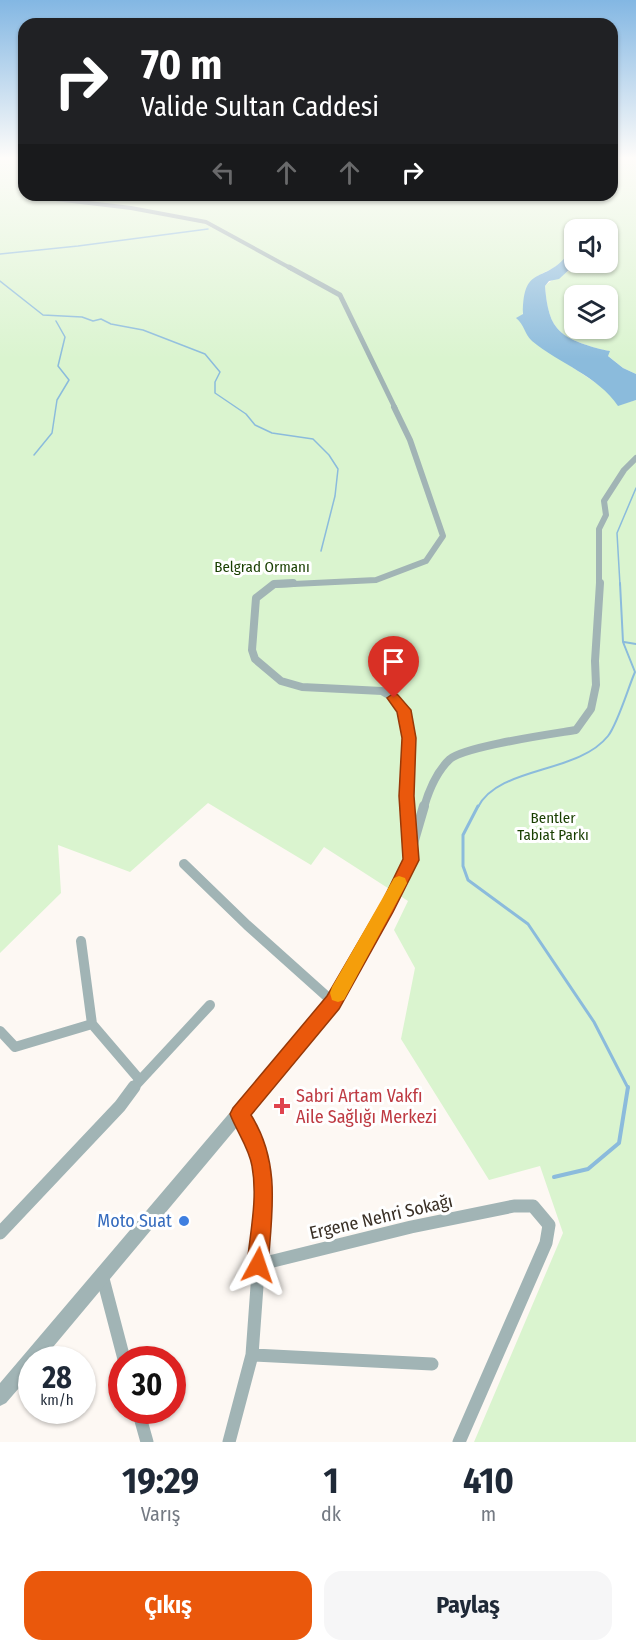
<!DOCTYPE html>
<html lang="tr">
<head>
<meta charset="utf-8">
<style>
	body { margin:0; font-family:"Fira Sans Condensed",sans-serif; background:#f6f6f7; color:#1f2937; height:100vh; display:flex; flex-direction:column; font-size:22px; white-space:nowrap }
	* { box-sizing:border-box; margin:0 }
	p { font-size:20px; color:#747a83 }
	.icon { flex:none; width:33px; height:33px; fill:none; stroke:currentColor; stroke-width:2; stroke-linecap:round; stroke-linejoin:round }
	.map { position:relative; height:1442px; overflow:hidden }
	.sheet { display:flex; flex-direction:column; background:#fff; flex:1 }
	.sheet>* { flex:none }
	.banner { position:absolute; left:18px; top:18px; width:600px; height:183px; border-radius:18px; box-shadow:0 2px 4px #0004; background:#202124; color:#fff; overflow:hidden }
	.fabs { position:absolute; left:564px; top:219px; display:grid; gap:12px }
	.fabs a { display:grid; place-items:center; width:54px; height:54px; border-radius:12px; background:#fff; box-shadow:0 2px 4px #0004; font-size:30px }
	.speed { position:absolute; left:18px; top:1346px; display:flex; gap:12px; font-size:30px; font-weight:700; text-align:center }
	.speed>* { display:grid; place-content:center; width:78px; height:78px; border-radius:50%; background:#fff; box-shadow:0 2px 4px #0004; line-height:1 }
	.speed small { font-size:15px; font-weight:400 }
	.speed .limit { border:9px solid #d22; background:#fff; color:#111 }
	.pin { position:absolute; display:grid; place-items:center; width:51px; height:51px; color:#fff; margin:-62px -26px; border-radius:50% 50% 50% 0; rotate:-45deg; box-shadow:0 0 6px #0007 }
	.pin .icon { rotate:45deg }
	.me { position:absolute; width:66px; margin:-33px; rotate:5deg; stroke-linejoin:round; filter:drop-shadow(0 0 4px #0008) }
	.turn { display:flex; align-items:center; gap:21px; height:126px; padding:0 24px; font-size:27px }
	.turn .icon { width:78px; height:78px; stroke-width:2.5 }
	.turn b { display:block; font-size:42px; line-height:51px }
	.lanes { display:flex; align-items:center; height:57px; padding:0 24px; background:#0003; justify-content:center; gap:30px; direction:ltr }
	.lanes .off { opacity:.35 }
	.eta { display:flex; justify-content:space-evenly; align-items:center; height:102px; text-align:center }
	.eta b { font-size:36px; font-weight:700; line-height:42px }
	.action { display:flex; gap:12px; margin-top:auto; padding:12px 24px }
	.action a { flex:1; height:69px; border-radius:18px; background:#ea580c; color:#fff; font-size:24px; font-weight:700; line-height:69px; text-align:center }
	.action a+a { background:#f6f6f7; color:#1f2937 }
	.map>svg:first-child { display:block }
	.green { fill:#daf4cf; fill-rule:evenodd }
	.water { fill:#8bbbdc }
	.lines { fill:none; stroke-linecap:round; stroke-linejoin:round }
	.stream-far3 { stroke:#8bbbdc; stroke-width:1.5 }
	.stream-far2 { stroke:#8bbbdc; stroke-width:2 }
	.stream-far1 { stroke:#8bbbdc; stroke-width:3 }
	.stream { stroke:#8bbbdc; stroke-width:4 }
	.minor-far5 { stroke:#a1b4b5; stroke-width:4 }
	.minor-far4 { stroke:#a1b4b5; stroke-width:5 }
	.minor-far3 { stroke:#a1b4b5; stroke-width:6 }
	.minor-far2 { stroke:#a1b4b5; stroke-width:8 }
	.minor-far1 { stroke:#a1b4b5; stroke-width:10 }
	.minor { stroke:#a1b4b5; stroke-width:13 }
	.tertiary { fill:#a1b4b5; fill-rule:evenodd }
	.route { fill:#ea580c; stroke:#983908; stroke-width:1.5 }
	.slow { fill:#f59e0b }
	.health-dot { fill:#e0444e; stroke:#fff; stroke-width:2 }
	.shop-dot { fill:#3f7fe0; stroke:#fff; stroke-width:2 }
	.labels { text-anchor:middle; stroke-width:6; stroke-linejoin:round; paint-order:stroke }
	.park-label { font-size:15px; fill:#183e00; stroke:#fff }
	.near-health-label { font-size:18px; fill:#be3a42; stroke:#fff; text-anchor:start }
	.near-street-label { font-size:18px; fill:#3a3026; stroke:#fff }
	.near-shop-label { font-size:18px; fill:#366cbe; stroke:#fff; text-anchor:end }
</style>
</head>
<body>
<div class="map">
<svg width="636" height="1442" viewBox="0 0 636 1442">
	<rect width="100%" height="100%" fill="#fdf8f3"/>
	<path class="green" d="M0 157H24V195H612V157H636V374L623 368 607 355 609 351C594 348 567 341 557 328 548 318 546 299 545 286 551 279 576 267 586 264L585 263 608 262V230H574V247L568 249C568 266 545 270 535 278 520 289 526 307 521 322L530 339 608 391 618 405 636 400V1442H474L563 1233 540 1166 489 1180 401 1039 415 968 394 930 408 901 324 847 311 865 208 803 130 872 58 845 61 893 0 953ZM574 296H608V328H574Z"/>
	<path class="water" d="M574 247V262L587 264 570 269 559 279 549 281 545 286C546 298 548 318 557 328 567 341 594 348 610 351L608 356 623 368 636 374V400L618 406C598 376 560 364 532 341 525 335 524 324 516 318L523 314C523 263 544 285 568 254V249Z"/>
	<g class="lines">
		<path class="stream-far3" d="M0 254 78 246 208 229
			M0 281 43 315 82 317 93 321 101 319 111 324 143 330 205 354 220 372 215 382V393L246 414 255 425 272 433 313 439 329 455 338 469 335 496 321 551
			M34 455 52 433 57 400 69 380 58 366 65 337 56 321
			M620 585 617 533 636 488"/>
		<path class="stream-far2" d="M624 642 636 644
			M478 807C499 766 578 774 608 736 618 723 628 688 635 672L623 642 620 583"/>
		<path class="stream-far1" d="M478 806 463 835V866L468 880 528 924 594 1022 628 1088"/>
		<path class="stream" d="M554 1177 588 1169 619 1143 628 1087"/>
		<path class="minor-far5" d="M42 195 47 198 131 208 206 222 292 269"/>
		<path class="minor-far4" d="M289 267 340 295 395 408"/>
		<path class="minor-far3" d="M273 585 376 580 426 561 443 536 410 440 394 407
			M599 585V529L606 515 604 501 624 470 636 458"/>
		<path class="minor-far2" d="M293 583 274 584 256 598 252 650 255 659 281 681 302 687 382 691 394 698 404 710 409 738 407 807
			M424 807C429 790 436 772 450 759 466 746 552 734 576 730L591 709 596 685 595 661 600 583"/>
		<path class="minor-far1" d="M407 806 412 847
			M184 864 247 925 333 1002 387 907 411 859 412 847 424 806
			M81 941 92 1024 139 1079
			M0 1031 15 1047 92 1024
			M133 1088 210 1005"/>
		<path class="minor" d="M0 1233 120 1106 134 1087
			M257 1265 411 1227 514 1206H533L549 1225 546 1243 459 1442
			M102 1275 124 1359
			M252 1355 432 1364
			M138 1410 147 1442
			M229 1442 252 1355 264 1190"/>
		<path class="tertiary" d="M333 995 338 997 340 1002 338 1007 248 1114C258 1132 278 1176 269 1195L264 1198 259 1195 249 1150 238 1126 43 1359H32V1373L6 1403 0 1406V1383L328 997Z"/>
	</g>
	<linearGradient id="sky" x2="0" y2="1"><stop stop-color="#83b7e3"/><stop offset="0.44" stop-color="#fefcfa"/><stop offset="1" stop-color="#fefcfa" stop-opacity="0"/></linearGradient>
	<rect width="636" height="359" fill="url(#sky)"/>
	<path class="route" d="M394 693 398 695 411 710 416 738 414 796 419 860 393 912 339 1009 251 1115C281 1162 272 1213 268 1265L265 1273 258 1276 250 1273 247 1265C250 1233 258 1198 252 1166 249 1148 237 1132 230 1114L233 1108 327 996 382 902 403 859 399 796 402 738 397 712 387 698Z"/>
	<path class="slow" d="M399 876 405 878 407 883 344 1000 338 1002 332 1000 330 993 332 987 394 878Z"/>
	<path class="health-dot" d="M279 1097h6v6h6v6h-6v6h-6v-6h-6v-6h6z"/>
	<circle class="shop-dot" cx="184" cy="1221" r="6"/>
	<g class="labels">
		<g class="park-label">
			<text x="262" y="572">Belgrad Ormanı</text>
			<text x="553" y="823">Bentler<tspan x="553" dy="17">Tabiat Parkı</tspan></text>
		</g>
		<g class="near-health-label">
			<text x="296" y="1102">Sabri Artam Vakfı<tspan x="296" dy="21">Aile Sağlığı Merkezi</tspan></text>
		</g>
		<g class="near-street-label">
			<text transform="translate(381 1217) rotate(-13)" y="6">Ergene Nehri Sokağı</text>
		</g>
		<g class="near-shop-label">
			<text x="172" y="1227">Moto Suat</text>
		</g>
	</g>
</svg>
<div class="fabs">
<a><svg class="icon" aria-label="sound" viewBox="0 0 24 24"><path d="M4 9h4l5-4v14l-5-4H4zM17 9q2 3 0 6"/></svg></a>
<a><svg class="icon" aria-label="layers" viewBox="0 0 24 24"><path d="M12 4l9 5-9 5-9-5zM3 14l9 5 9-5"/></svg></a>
</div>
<div class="speed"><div>28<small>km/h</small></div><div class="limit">30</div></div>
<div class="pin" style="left:394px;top:698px;background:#d93025"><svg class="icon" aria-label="arrive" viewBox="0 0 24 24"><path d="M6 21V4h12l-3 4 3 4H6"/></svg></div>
<svg class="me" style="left:258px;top:1265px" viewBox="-20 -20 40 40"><path d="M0-17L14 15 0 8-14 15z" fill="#ea580c" stroke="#fff" stroke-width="4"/></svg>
<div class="banner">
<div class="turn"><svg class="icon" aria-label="right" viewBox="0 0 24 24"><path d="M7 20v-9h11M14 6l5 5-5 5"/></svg><div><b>70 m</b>Valide Sultan Caddesi</div></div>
<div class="lanes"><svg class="icon off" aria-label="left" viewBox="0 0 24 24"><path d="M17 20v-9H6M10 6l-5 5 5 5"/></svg><svg class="icon off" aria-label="ahead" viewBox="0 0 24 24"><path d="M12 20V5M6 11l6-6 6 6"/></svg><svg class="icon off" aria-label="ahead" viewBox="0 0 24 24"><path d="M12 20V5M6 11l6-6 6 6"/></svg><svg class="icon" aria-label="right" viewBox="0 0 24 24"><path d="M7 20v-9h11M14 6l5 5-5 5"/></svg></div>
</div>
</div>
<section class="sheet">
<div class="eta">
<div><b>19:29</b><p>Varış</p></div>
<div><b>1</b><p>dk</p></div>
<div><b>410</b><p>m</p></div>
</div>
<div class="action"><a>Çıkış</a><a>Paylaş</a></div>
</section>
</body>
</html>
